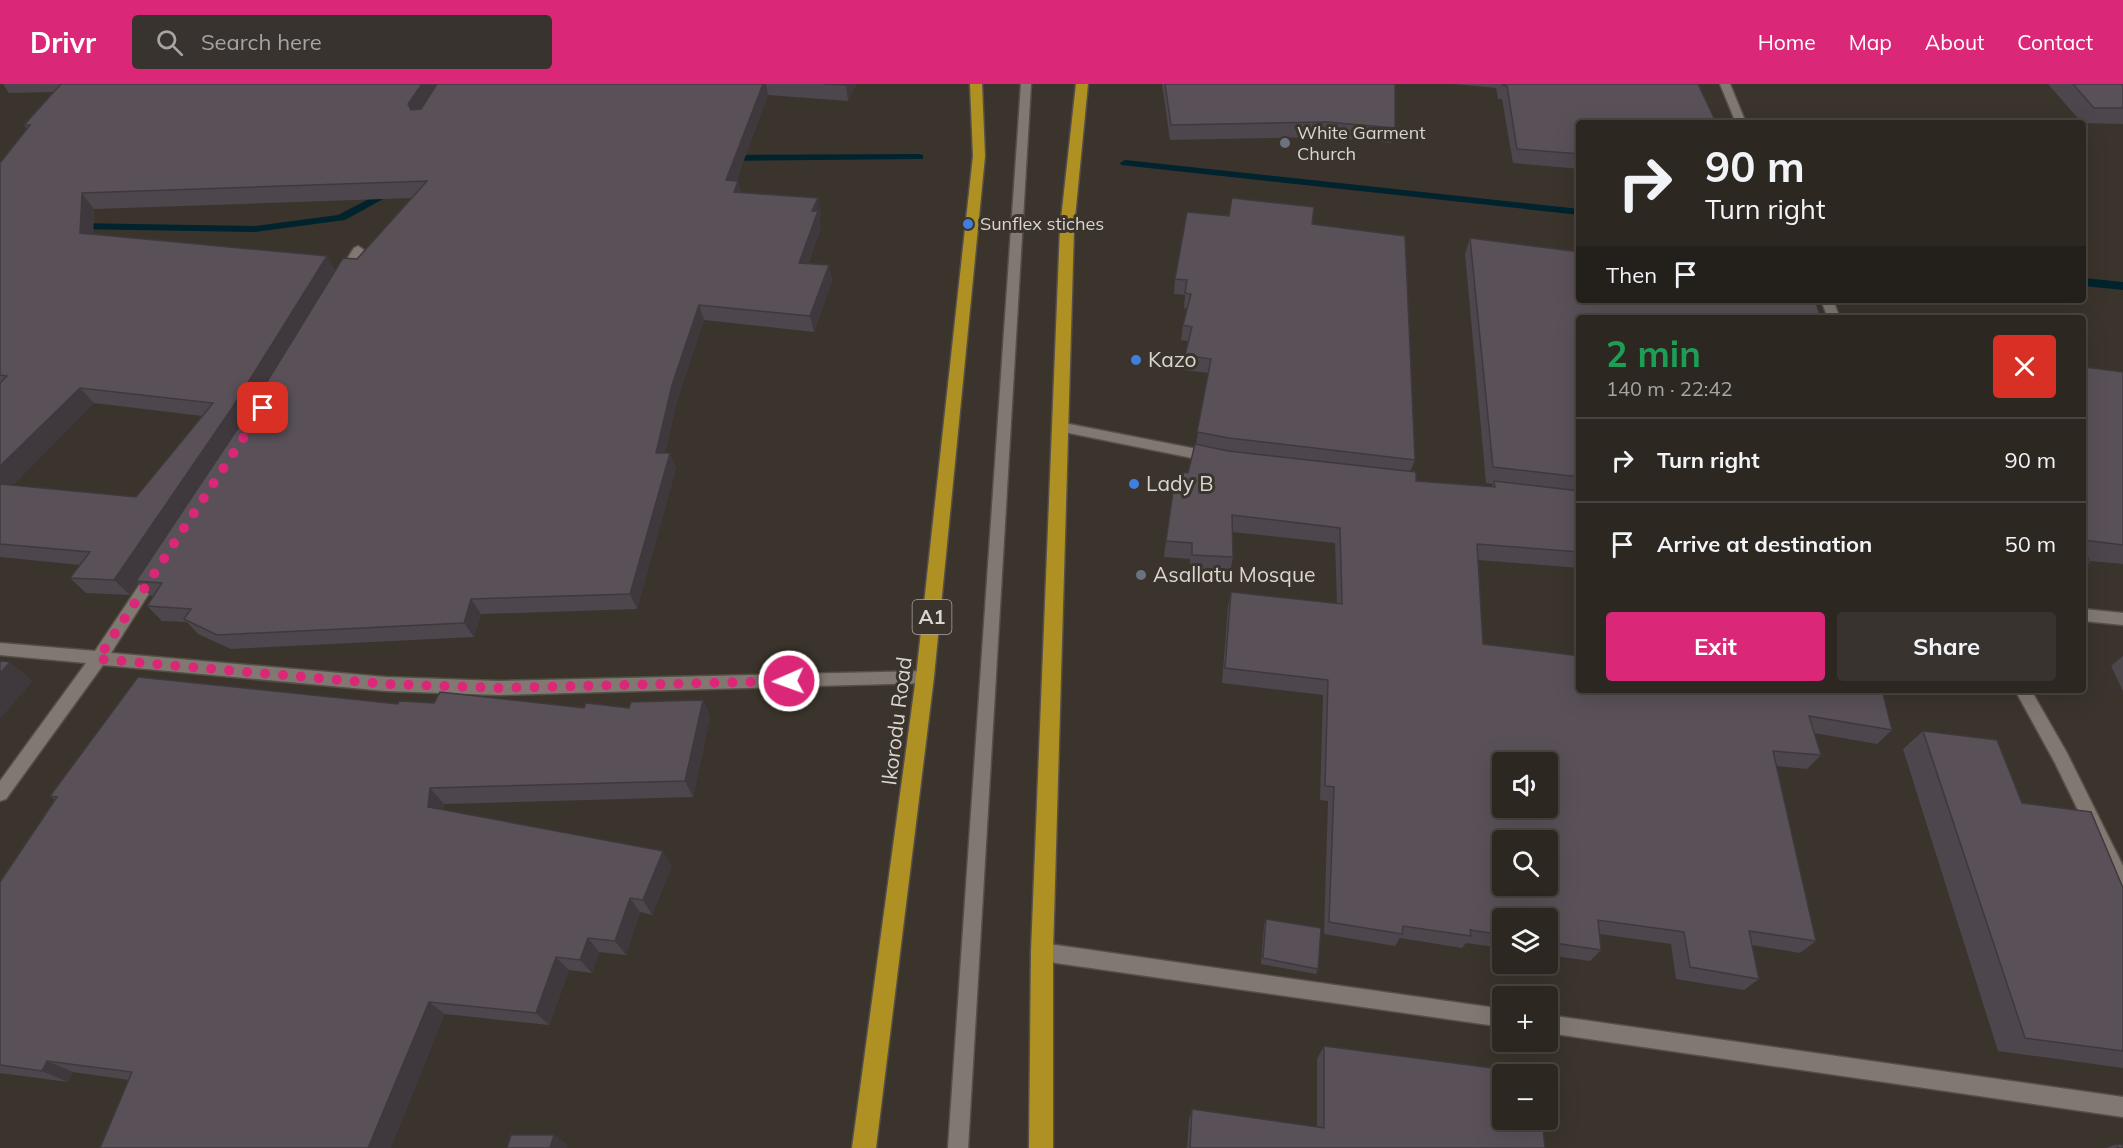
<!DOCTYPE html>
<html lang="en">
<head>
<meta charset="utf-8">
<style>
	body { margin:0; font-family:Mulish,sans-serif; background:#38332e; color:#f1f3f6; height:100vh; display:flex; flex-direction:column; font-size:22px; white-space:nowrap }
	* { box-sizing:border-box; margin:0 }
	p { font-size:20px; color:#a6a5a5 }
	.icon { flex:none; width:33px; height:33px; fill:none; stroke:currentColor; stroke-width:2; stroke-linecap:round; stroke-linejoin:round }
	.map { position:relative; flex:1; overflow:hidden }
	.side { position:absolute; left:1576px; top:231px; width:510px; height:378px; display:flex; flex-direction:column; background:#2c2721; border-radius:6px; box-shadow:0 6px 24px #0002,0 0 0 2px #48443f }
	.side>* { flex:none }
	.guide { position:absolute; left:1576px; top:36px; width:510px; height:183px; border-radius:6px; box-shadow:0 6px 24px #0002,0 0 0 2px #48443f; background:#2c2721; color:#f1f3f6; overflow:hidden }
	.buttons { position:absolute; left:1492px; top:668px; display:grid; gap:12px }
	.buttons a { display:grid; place-items:center; width:66px; height:66px; border-radius:6px; background:#2c2721; box-shadow:0 6px 24px #0002,0 0 0 2px #48443f; font-size:30px }
	.pin { position:absolute; display:grid; place-items:center; width:51px; height:51px; color:#fff; margin:-26px; border-radius:12px; box-shadow:0 3px 9px #0006 }
	.me { position:absolute; width:66px; margin:-33px; rotate:268deg; stroke-linejoin:round; filter:drop-shadow(0 0 4px #0008) }
	.turn { display:flex; align-items:center; gap:21px; height:126px; padding:0 30px; font-size:27px }
	.turn .icon { width:78px; height:78px; stroke-width:2.5 }
	.turn b { display:block; font-size:42px; line-height:51px }
	.then { display:flex; align-items:center; height:57px; padding:0 30px; background:#0003; gap:12px; font-size:22px }
	.round { display:grid; place-items:center; flex:none; width:63px; height:63px; border-radius:6px; background:#38332e }
	.summary { display:flex; align-items:center; justify-content:space-between; height:102px; padding:0 30px }
	h1 { font-size:36px; font-weight:700; line-height:45px; color:#1e9e55 }
	.primary-button { display:flex; gap:12px; margin-top:auto; padding:12px 30px }
	.primary-button a { flex:1; height:69px; border-radius:6px; background:#db2777; color:#fff; font-size:24px; font-weight:700; line-height:69px; text-align:center }
	.primary-button a+a { background:#38332e; color:#f1f3f6 }
	ul { padding:0; list-style:none }
	li { display:flex; align-items:center; gap:18px; height:84px; padding:0 30px; border-top:2px solid #48443f }
	li div { flex:1 }
	li b { display:block; font-size:22px }
	li em { font-style:normal }
	header { display:flex; align-items:center; gap:36px; box-sizing:border-box; height:84px; padding:0 30px; background:#db2777; color:#fff }
	header strong { font-size:28px }
	nav { display:flex; gap:33px; margin-inline-start:auto; font-size:21px }
	.search { width:420px; height:54px; background:#38332e; display:flex; align-items:center; gap:15px; box-sizing:border-box; padding:0 21px; border-radius:6px; color:#a6a5a5; font-size:22px }
	.map>svg:first-child { display:block }
	.lines { fill:none; stroke-linecap:round; stroke-linejoin:round }
	.stream { fill:#00232e; fill-rule:evenodd }
	.minor-casing { stroke:#564f49; stroke-width:3 }
	.highway-casing { stroke:#564f49; stroke-width:3 }
	.minor { fill:#817971; fill-rule:evenodd }
	.highway { fill:#af9123; fill-rule:evenodd }
	.wall { fill:#4d464c; fill-rule:evenodd }
	.shaded-wall { fill:#3f393e }
	.building { fill:#5a5158; stroke:#3f393e; stroke-width:1.5; fill-rule:evenodd }
	.route { stroke:#db2777; stroke-width:10; stroke-dasharray:0 18 }
	.worship-dot { fill:#6b7280; stroke:#3b342c; stroke-width:2 }
	.shop-dot { fill:#3f7fe0; stroke:#3b342c; stroke-width:2 }
	.labels { text-anchor:middle; stroke-width:6; stroke-linejoin:round; paint-order:stroke }
	.far-poi-label { font-size:18px; fill:#dad5d0; stroke:#3b342c; text-anchor:start }
	.shield { fill:#3b342c; stroke:#aaa59f; stroke-width:1.5 }
	.shield-label { font-size:20px; font-weight:bold; fill:#dad5d0 }
	.poi-label { font-size:21px; fill:#dad5d0; stroke:#3b342c; text-anchor:start }
	.street-label { font-size:21px; fill:#dad5d0; stroke:#3b342c }
</style>
</head>
<body>
<header>
<strong>Drivr</strong>
<div class="search"><svg class="icon" aria-label="search" viewBox="0 0 24 24"><circle cx="10" cy="10" r="6"/><path d="M15 15l6 6"/></svg>Search here</div>
<nav><a>Home</a><a>Map</a><a>About</a><a>Contact</a></nav>
</header>
<div class="map">
<svg width="2123" height="1064" viewBox="0 0 2123 1064">
	<rect width="100%" height="100%" fill="#3b342c"/>
	<g class="lines">
		<path class="stream" d="M919 70 923 71V75L724 77 719 74 724 71Z
			M1125 76 1580 125V131L1121 81 1120 79Z
			M392 103 396 104V108L345 136 255 148 73 145 67 142 73 139 255 142 338 131Z
			M2084 194 2123 198V206L2084 202Z"/>
		<defs>
			<path id="minor" d="M1021 0H1031L968 1064H948Z
				M1720 0H1730L1746 39H1736Z
				M358 162 364 166 348 192 346 195H338L336 192 354 164Z
				M1821 216H1833L1840 234H1828Z
				M1059 338 1212 368 1219 373 1212 378 1054 346 1052 343 1054 340Z
				M155 483 162 489 111 569 386 593 499 597 925 587 931 588 933 593 931 598 925 599 499 611 386 607 103 581 6 715 0 717V697L86 579 0 571V559L95 567 150 485Z
				M2084 525 2123 529V541L2084 537Z
				M2015 606H2031L2067 669 2123 782V808L2117 806 2055 679Z
				M1042 859 1503 925V943L1042 877 1036 874 1033 868 1036 862Z
				M1548 931 2123 1013V1033L1548 949Z"/>
			<path id="highway" d="M970 0H982L985 72 934 593 876 1064H852L916 593 973 72Z
				M1076 0H1088L1074 144 1053 868V1064H1029L1031 868 1060 144Z"/>
		</defs>
		<use href="#minor" class="minor-casing"/>
		<use href="#highway" class="highway-casing"/>
		<use href="#minor" class="minor"/>
		<use href="#highway" class="highway"/>
	</g>
	<path class="wall" d="M3 0H856L848 17 768 11 736 97 741 109 821 130 819 134 821 143 808 180 829 181 832 197 814 248 704 236 677 317 665 369 676 384 637 525 481 530 474 553 231 565 198 550 187 538 162 537 147 522 153 513 151 512 138 499 130 511 86 509 70 494 80 481 0 473V79L27 45 24 41 53 8 9 9ZM412 114 357 175 335 187 327 172 93 151 94 125ZM94 319 202 332 136 413 12 402Z
		M1162 0H1395V44L1392 59 1324 53 1170 56Z
		M1454 0H1698L1715 36 1714 39H1580V85L1513 79 1502 15H1498L1496 4Z
		M2048 0H2123V40L2082 39Z
		M1229 132 1312 140 1415 376 1410 388 1416 397 1492 403 1493 400 1486 399 1465 170 1470 154 1580 234V484L1478 476 1483 560 1580 606H1882L1892 646 1877 660 1814 649 1821 671 1807 685 1776 682 1816 857 1800 869 1752 861 1759 895 1744 906 1676 895 1671 860 1600 850 1601 866 1590 877 1548 871V834H1503V864L1466 859 1462 864 1400 854 1395 862 1324 850 1328 717 1320 716 1323 611 1222 599 1228 523 1231 508 1337 520 1335 459 1232 448 1233 473 1230 489 1190 487V475L1164 473 1166 457 1178 395 1188 389 1196 361 1208 289 1184 286 1185 271 1188 257 1181 256 1183 241 1187 224H1184L1185 211 1174 210 1175 195Z
		M2084 283 2123 288V480L2090 477V478L2084 484Z
		M2123 572V607L2111 582Z
		M703 616 710 633 693 713 444 720 443 726 672 782 652 831 640 828 626 871 599 868 592 889 569 886 549 941 445 930 129 996 73 988 68 998 0 989V798L55 716 50 712 398 620 434 619 629 624Z
		M1923 647 2022 719 2123 804V984L1998 967 1903 665Z
		M1266 835 1318 885 1316 890 1261 880 1264 841Z
		M1324 962 1545 1064H1187L1189 1036 1192 1025 1317 1043V975Z
		M2117 1060 2123 1064H2106Z"/>
	<path class="shaded-wall" d="M422 0H439L415 36 408 20Z
		M763 0H766L768 11 730 112 726 96Z
		M846 0H856L848 17 846 1Z
		M738 97 742 112 734 108Z
		M82 109 94 125 92 165 80 149Z
		M818 114 821 130 819 134 821 143 802 195 799 179 812 127Z
		M327 172 336 188 244 340 136 497 138 499 130 511 114 496Z
		M829 181 832 197 814 248 810 232Z
		M699 221 704 236 677 317 662 384 656 369 672 301Z
		M80 304 94 319 0 414V382Z
		M670 369 676 384 637 525 630 510Z
		M471 515 481 530 474 553 464 539Z
		M10 578 33 597 0 635V589Z
		M703 616 710 633 693 713 685 697Z
		M430 704 444 720 442 739 428 723Z
		M663 767 672 782 652 831 643 816Z
		M630 814 640 828 626 871 615 857Z
		M588 854 599 868 592 889 580 876Z
		M556 873 569 886 549 941 536 929Z
		M429 918 445 930 391 1064H368Z
		M47 977 73 988 68 998 42 987Z
		M554 1051 568 1061 567 1064H550Z"/>
	<path class="building" d="M61 0H422L408 20 411 26 421 25 437 0H763L726 96 738 97 734 108 818 114 812 127H818L799 179 829 181 810 232 699 221 672 301 656 369H670L630 510 471 515 464 539 217 551 184 535 191 525 147 522 162 499 136 497 246 332 343 174 357 175 427 97 82 109 80 149 327 172 232 324 114 496 70 494 90 468 0 460V400L136 413 213 319 80 304 0 382V299L7 292 0 291V79L30 41H24Z
		M824 0H846V1Z
		M1165 0H1395V44L1327 38 1171 41Z
		M1502 0H1698L1715 36 1702 35 1704 39H1580V70L1517 65 1507 2 1502 1Z
		M2073 0H2123V24H2094Z
		M1232 114 1314 123 1312 140 1405 152 1415 376 1229 354 1197 348 1211 275 1185 271 1192 243 1183 241 1191 210 1185 209 1187 196 1175 195 1187 128 1229 132Z
		M1470 154 1580 168V216H1815L1821 234H1580V393L1493 383Z
		M2084 283 2123 288V461L2084 456Z
		M1195 360 1228 367 1416 388V397L1495 403 1494 397 1580 407V468L1477 460 1483 560 1580 572V606H1882L1892 646 1809 632 1821 671 1773 667 1816 857 1749 847 1759 895 1690 883 1684 848 1598 836 1601 866 1548 858V834H1503V851L1470 846 1471 852 1403 842 1402 850 1329 838 1334 703 1325 702 1328 596 1225 584 1231 508 1342 520 1340 444 1232 431 1233 473 1192 471V459L1166 457 1175 394 1178 395 1179 388 1188 389ZM1503 678H1548V723H1503ZM1503 756H1548V801H1503Z
		M2084 465 2090 478 2084 477Z
		M0 577 10 578 0 589Z
		M138 593 398 620 399 617 434 619 440 608 584 624 586 619 629 624 631 618 703 616 685 697 430 704 428 723 663 767 643 816 630 814 615 857 588 854 580 876 556 873 536 929 429 918 368 1064H100L132 988 47 977 42 987 0 981V798L57 713 50 712Z
		M1923 647 1997 656 2022 719 2091 728 2123 804V967L2025 954Z
		M1266 835 1321 844 1318 885 1263 874Z
		M1324 962 1537 990H1503V1035H1542L1545 1064H1190L1192 1025 1324 1044Z
		M511 1051H554L550 1064H507Z
		M2117 1060 2123 1061V1064H2118Z"/>
	<g class="lines">
		<path class="route" d="M263 324 98 575 386 600 499 604 789 597"/>
	</g>
	<g class="worship-dot">
		<circle cx="1285" cy="59" r="6"/>
		<circle cx="1141" cy="491" r="6"/>
	</g>
	<g class="shop-dot">
		<circle cx="968" cy="140" r="6"/>
		<circle cx="1136" cy="276" r="6"/>
		<circle cx="1134" cy="400" r="6"/>
	</g>
	<g class="labels">
		<g class="far-poi-label">
			<text x="1297" y="55">White Garment<tspan x="1297" dy="21">Church</tspan></text>
			<text x="980" y="146">Sunflex stiches</text>
		</g>
		<rect class="shield" x="912.5" y="516" width="39" height="34" rx="4.5"/>
		<g class="shield-label">
			<text x="932" y="540">A1</text>
		</g>
		<g class="poi-label">
			<text x="1148" y="283">Kazo</text>
			<text x="1146" y="407">Lady B</text>
			<text x="1153" y="498">Asallatu Mosque</text>
		</g>
		<g class="street-label">
			<text transform="translate(897 637) rotate(-83)" y="7">Ikorodu Road</text>
		</g>
	</g>
</svg>
<div class="buttons">
<a><svg class="icon" aria-label="sound" viewBox="0 0 24 24"><path d="M4 9h4l5-4v14l-5-4H4zM17 9q2 3 0 6"/></svg></a>
<a><svg class="icon" aria-label="search" viewBox="0 0 24 24"><circle cx="10" cy="10" r="6"/><path d="M15 15l6 6"/></svg></a>
<a><svg class="icon" aria-label="layers" viewBox="0 0 24 24"><path d="M12 4l9 5-9 5-9-5zM3 14l9 5 9-5"/></svg></a>
<a>+</a>
<a>−</a>
</div>
<div class="pin" style="left:263px;top:324px;background:#d93025"><svg class="icon" aria-label="arrive" viewBox="0 0 24 24"><path d="M6 21V4h12l-3 4 3 4H6"/></svg></div>
<svg class="me" style="left:789px;top:597px" viewBox="-20 -20 40 40"><circle r="17" fill="#db2777" stroke="#fff" stroke-width="3"/><path d="M0-11L8 9 0 5-8 9z" fill="#fff"/></svg>
<div class="guide">
<div class="turn"><svg class="icon" aria-label="right" viewBox="0 0 24 24"><path d="M7 20v-9h11M14 6l5 5-5 5"/></svg><div><b>90 m</b>Turn right</div></div>
<div class="then">Then<svg class="icon" aria-label="arrive" viewBox="0 0 24 24"><path d="M6 21V4h12l-3 4 3 4H6"/></svg></div>
</div>
<section class="side">
<div class="summary"><div><h1>2 min</h1><p>140 m · 22:42</p></div><a class="round" style="background:#d93025;color:#fff"><svg class="icon" aria-label="close" viewBox="0 0 24 24"><path d="M6 6l12 12M18 6L6 18"/></svg></a></div>
<ul>
<li><svg class="icon" aria-label="right" viewBox="0 0 24 24"><path d="M7 20v-9h11M14 6l5 5-5 5"/></svg><div><b>Turn right</b></div><em>90 m</em></li>
<li><svg class="icon" aria-label="arrive" viewBox="0 0 24 24"><path d="M6 21V4h12l-3 4 3 4H6"/></svg><div><b>Arrive at destination</b></div><em>50 m</em></li>
</ul>
<div class="primary-button"><a>Exit</a><a>Share</a></div>
</section>
</div>
</body>
</html>
